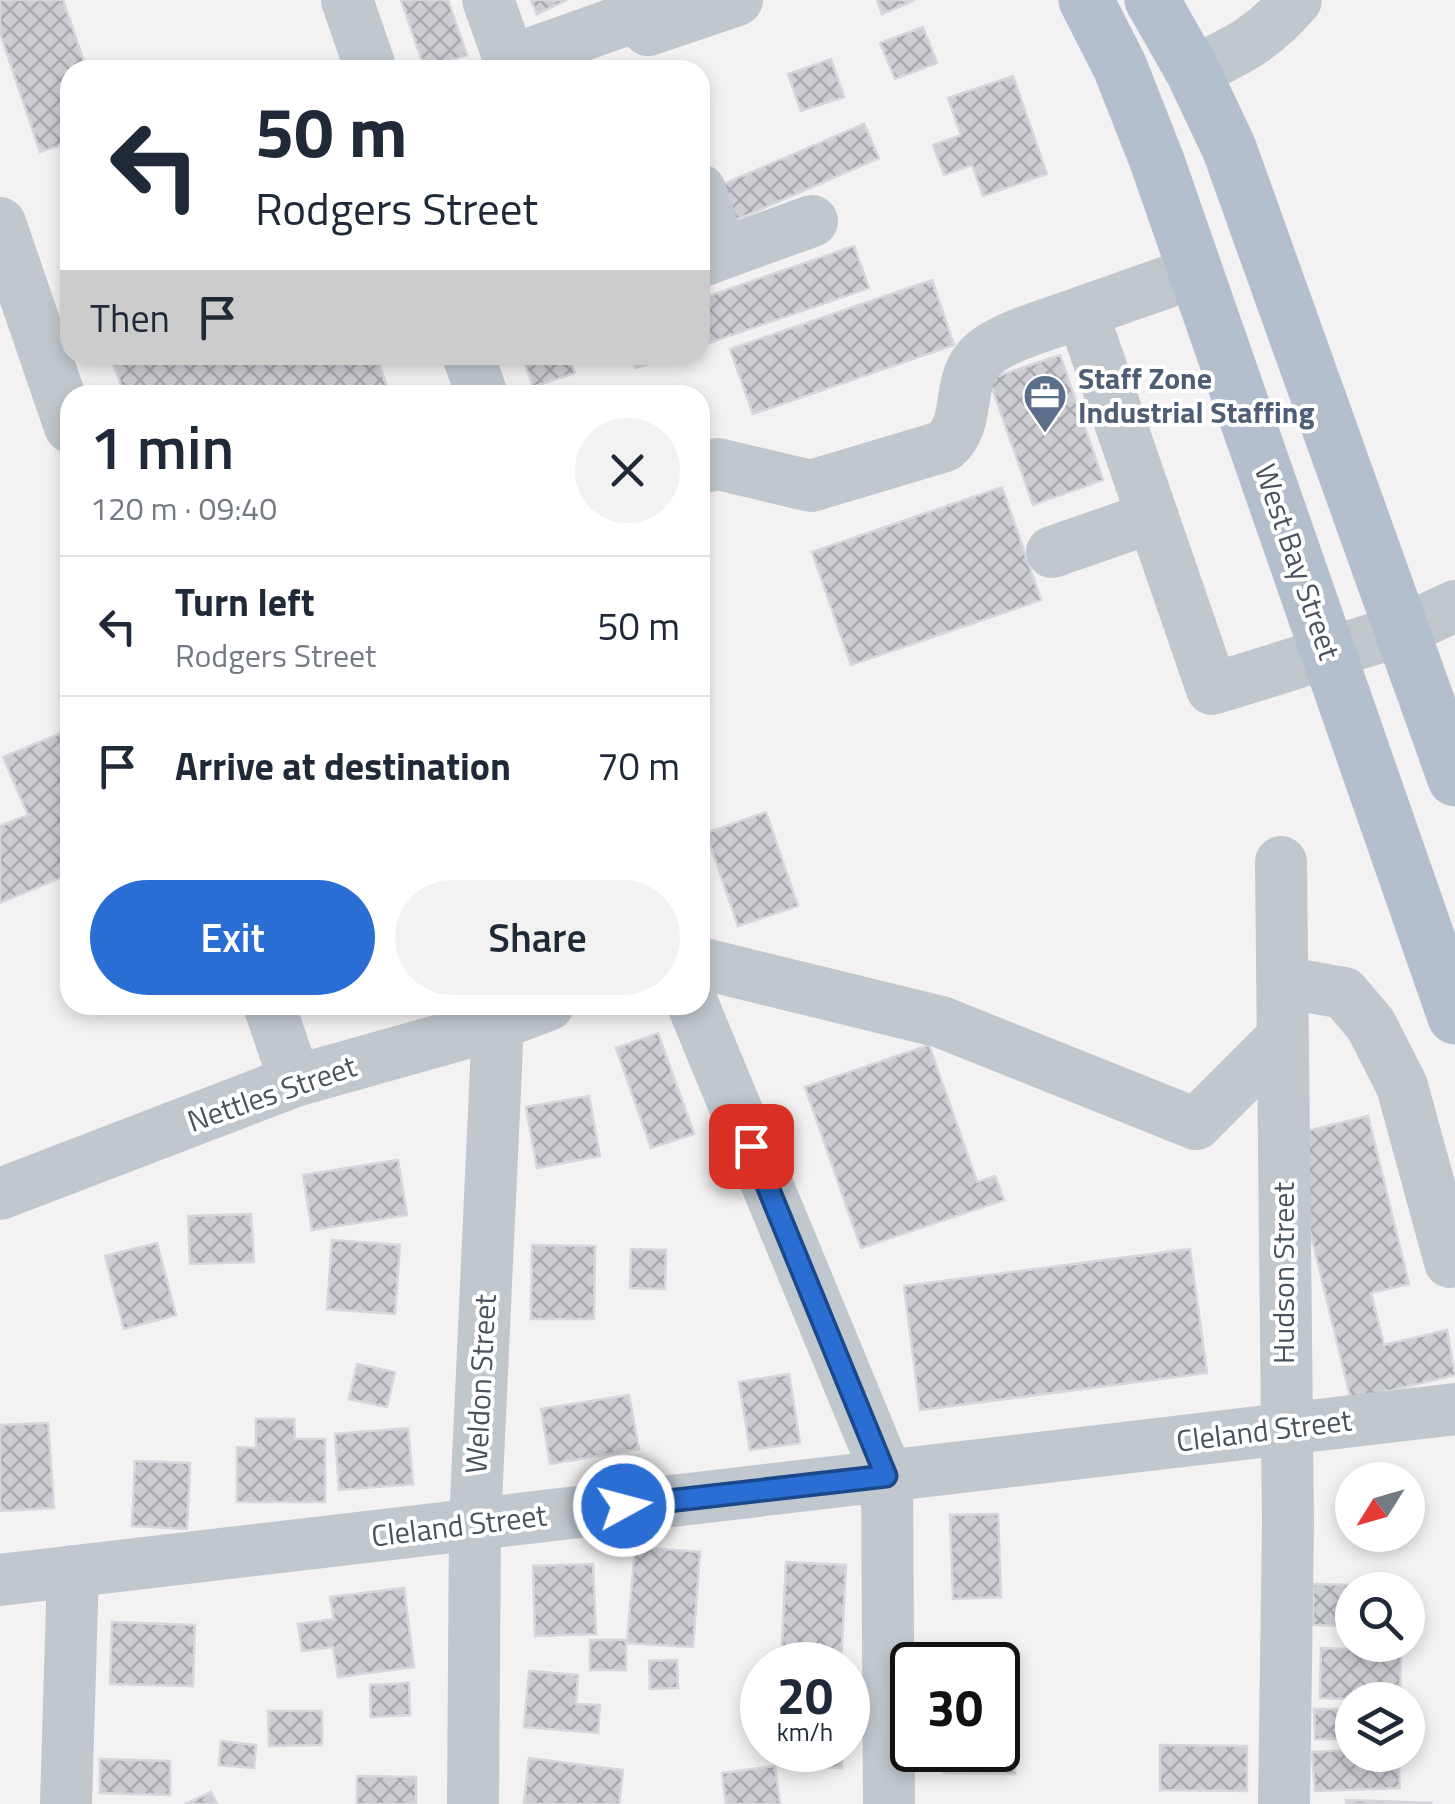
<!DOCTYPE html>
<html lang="en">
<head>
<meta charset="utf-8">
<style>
	body { margin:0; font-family:"Titillium Web",sans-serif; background:#f2f2f3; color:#1f2937; height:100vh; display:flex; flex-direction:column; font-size:38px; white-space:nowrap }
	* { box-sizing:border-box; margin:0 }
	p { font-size:32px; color:#747a83 }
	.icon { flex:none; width:55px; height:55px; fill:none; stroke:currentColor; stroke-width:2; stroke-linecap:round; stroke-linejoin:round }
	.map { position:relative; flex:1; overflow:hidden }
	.details { position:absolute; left:60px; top:385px; width:650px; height:630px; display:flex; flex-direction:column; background:#fff; border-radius:30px; box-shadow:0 5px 15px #0003 }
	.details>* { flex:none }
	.banner { position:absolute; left:60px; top:60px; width:650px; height:305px; border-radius:30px; box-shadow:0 5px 15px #0003; background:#fff; color:#1f2937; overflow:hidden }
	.needle { width:65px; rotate:233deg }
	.controls { position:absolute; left:1335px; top:1462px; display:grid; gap:20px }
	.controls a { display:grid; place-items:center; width:90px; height:90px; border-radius:50%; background:#fff; box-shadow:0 5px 15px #0003; font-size:50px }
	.speed { position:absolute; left:740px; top:1642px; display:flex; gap:20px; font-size:50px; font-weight:700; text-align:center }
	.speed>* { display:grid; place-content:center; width:130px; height:130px; border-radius:50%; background:#fff; box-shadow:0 5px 15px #0003; line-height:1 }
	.speed small { font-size:25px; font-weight:400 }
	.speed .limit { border:5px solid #111; border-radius:15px; background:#fff; color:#111 }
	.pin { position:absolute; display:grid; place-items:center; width:85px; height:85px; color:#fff; margin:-42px; border-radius:20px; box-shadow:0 5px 15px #0006 }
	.me { position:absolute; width:110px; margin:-55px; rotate:83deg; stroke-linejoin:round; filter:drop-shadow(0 0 8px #0008) }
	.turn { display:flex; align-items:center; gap:35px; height:210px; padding:0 30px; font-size:45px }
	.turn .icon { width:130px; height:130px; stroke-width:2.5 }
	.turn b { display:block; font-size:70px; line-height:85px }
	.then { display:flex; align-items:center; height:95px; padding:0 30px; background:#0003; gap:20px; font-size:38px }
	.round { display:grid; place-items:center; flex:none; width:105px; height:105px; border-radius:52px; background:#f2f2f3 }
	.headline { display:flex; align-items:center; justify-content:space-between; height:170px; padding:0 30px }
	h1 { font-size:60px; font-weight:600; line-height:75px }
	.primary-button { display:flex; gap:20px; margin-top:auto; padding:20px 30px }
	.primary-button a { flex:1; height:115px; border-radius:60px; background:#2a6ed4; color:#fff; font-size:40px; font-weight:600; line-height:115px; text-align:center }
	.primary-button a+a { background:#f2f2f3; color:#1f2937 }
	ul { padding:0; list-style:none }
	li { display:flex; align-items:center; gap:30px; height:140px; padding:0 30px; border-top:2px solid #e0e1e3 }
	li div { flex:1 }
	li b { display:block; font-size:38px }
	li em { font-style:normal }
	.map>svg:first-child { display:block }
	.building { fill:url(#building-cross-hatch); stroke:#d6d7dc; stroke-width:2.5 }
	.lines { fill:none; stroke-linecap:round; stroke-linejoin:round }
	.minor { stroke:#c0c8ce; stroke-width:52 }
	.major { stroke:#b3bfcd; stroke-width:55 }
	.route-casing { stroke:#1b488a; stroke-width:25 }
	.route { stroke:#2a6ed4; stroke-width:18 }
	.labels { text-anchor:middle; stroke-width:8; stroke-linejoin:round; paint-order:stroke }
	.service-label { font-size:30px; font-weight:bold; fill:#4e5e75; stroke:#fff; text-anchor:start }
	.street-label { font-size:30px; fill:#4a535d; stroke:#fff }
</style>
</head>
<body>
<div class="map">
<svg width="1455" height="1804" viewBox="0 0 1455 1804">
	<defs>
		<pattern id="building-cross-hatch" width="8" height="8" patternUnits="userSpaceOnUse" patternTransform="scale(2.5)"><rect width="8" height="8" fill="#cbcdd3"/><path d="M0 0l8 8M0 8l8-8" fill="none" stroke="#a7a9ae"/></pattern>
	</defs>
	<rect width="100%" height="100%" fill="#f3f1f1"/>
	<path class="building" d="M0 0H63L87 70H70V142L40 152 0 33Z
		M401 0H448L467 55 425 70Z
		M531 0H567L537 14Z
		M877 0H915L882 14Z
		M923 27 937 63 895 79 880 43Z
		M831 59 844 97 801 111 788 74Z
		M1013 76 1047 174 983 196 972 165 944 175 933 145 961 135 948 98Z
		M864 124 879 158 736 220 721 185Z
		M854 246 869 288 700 346V299Z
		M932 280 954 345 753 414 730 349Z
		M138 355H376L390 395H125L113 364Z
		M522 355H568L575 373 533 387Z
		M631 355H675L636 368Z
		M1060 355 1103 480 1033 505 989 379Z
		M1002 487 1041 600 851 665 812 552Z
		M66 731 70 740V874L0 903V826L28 815 3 757Z
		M766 812 798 906 738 926 706 833Z
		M658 1033 694 1134 651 1148 616 1048Z
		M929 1045 977 1182 995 1176 1004 1200 861 1248 805 1087Z
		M589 1096 600 1156 537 1168 526 1107Z
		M1368 1116 1409 1284 1371 1293 1384 1345 1447 1330 1455 1375 1351 1400 1287 1136Z
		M398 1160 407 1215 312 1230 303 1175Z
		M251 1214 254 1262 190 1264 188 1216Z
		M332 1240 400 1245 395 1314 327 1309Z
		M157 1243 176 1315 124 1329 105 1256Z
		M532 1245 595 1246 594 1319H531Z
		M631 1249 666 1250 665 1289 630 1288Z
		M1190 1249 1207 1373 920 1410 904 1286Z
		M357 1364 395 1372 387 1407 349 1399Z
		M789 1374 800 1443 750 1450 739 1382Z
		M629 1395 639 1449 550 1464 541 1409Z
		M256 1419H294L295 1439H325V1502H237V1447L256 1448Z
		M48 1423 54 1508 0 1511V1425Z
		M408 1428 413 1484 339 1490 335 1434Z
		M135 1461 190 1463 187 1529 132 1526Z
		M998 1514 1001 1597 953 1599 950 1515Z
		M635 1547 700 1552 693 1647 627 1643Z
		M786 1562 846 1565 841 1665H781Z
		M593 1564 596 1634 535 1636 533 1566Z
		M1313 1584 1395 1586V1590H1352V1626L1313 1625Z
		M404 1588 414 1667 338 1677 333 1647 302 1651 298 1624 334 1619 330 1597Z
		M112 1622 195 1625 193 1686 110 1684Z
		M590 1640H626V1670H590Z
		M1321 1648 1401 1651 1400 1700 1320 1698Z
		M677 1660 678 1688 650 1689 649 1661Z
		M529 1671 578 1675 576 1704 600 1705 598 1733 524 1727Z
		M409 1683 410 1715 371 1717 370 1685Z
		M998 1692H1015V1774L944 1773V1750H998Z
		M1314 1709H1352V1739H1315Z
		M268 1711H322V1745L269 1746Z
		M221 1741 256 1745 254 1768 219 1765Z
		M1160 1745 1247 1746V1791L1160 1790Z
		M788 1750H842V1768L788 1766Z
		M1352 1750V1755H1398L1400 1788 1315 1791 1312 1752Z
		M529 1758 623 1770 619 1804H524Z
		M100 1759 170 1761V1795L100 1793Z
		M775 1766 780 1804H726L722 1773Z
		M357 1776 416 1777V1804H357Z
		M211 1792 217 1804H185Z
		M1346 1800 1431 1803 1430 1804H1346Z"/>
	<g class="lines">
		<path class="minor" d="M347 0 371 70
			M488 0 513 70
			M637 0 648 30 737 0
			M510 61 642 14
			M1193 72C1238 50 1263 39 1296 0
			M700 190 721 254 700 262
			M0 223 70 427
			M721 254 812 221
			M1196 272 1082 312 1212 689 1403 630 1455 606
			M468 355 482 395
			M700 468 718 464 811 486 945 446C971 422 957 386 977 361 995 337 1053 324 1082 312
			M1052 552 1153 517
			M1281 862 1288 1524 1284 1804
			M700 963 941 1022 1196 1124 1282 1038
			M1282 982 1344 993 1371 1025 1402 1086 1450 1262 1455 1261
			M269 1005 295 1081
			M693 1005 887 1475 889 1804
			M0 1194 295 1081 498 1024 548 1005
			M0 1580 1455 1409
			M66 1804 73 1571
			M473 1804 475 1524 498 1024"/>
		<path class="major" d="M1086 0 1120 67 1157 161 1455 1017
			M1152 0 1193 72 1229 148 1455 779"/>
	</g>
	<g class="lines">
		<defs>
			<path id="route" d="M624 1506 886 1476 751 1146"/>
		</defs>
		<use href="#route" class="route-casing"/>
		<use href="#route" class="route"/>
	</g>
	<defs>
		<symbol id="office-pin" viewBox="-11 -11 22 30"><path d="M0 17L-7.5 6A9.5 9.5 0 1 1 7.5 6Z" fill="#5c6f8a" stroke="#fff"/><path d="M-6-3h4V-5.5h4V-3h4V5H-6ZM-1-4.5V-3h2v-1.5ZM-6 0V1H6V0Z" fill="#fff"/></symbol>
	</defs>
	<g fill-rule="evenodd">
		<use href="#office-pin" x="1020" y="371" width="50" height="68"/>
	</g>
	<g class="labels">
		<g class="service-label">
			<text x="1078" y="389">Staff Zone<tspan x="1078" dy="34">Industrial Staffing</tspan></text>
		</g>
		<g class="street-label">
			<text transform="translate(1297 562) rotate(71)" y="10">West Bay Street</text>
			<text transform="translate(272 1094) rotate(-19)" y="10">Nettles Street</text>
			<text transform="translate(1284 1273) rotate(-90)" y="10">Hudson Street</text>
			<text transform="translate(481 1384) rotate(-87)" y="10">Weldon Street</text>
			<text transform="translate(1264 1431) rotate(-7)" y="10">Cleland Street</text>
			<text transform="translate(459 1526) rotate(-7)" y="10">Cleland Street</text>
		</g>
	</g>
</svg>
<div class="controls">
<a><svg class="needle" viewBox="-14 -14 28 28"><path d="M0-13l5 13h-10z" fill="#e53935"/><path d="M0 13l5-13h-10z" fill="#747a83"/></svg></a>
<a><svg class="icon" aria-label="search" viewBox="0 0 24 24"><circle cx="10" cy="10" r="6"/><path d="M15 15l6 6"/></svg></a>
<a><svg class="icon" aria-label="layers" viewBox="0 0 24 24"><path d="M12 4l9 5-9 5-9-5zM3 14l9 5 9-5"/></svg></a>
</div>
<div class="speed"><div>20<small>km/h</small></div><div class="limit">30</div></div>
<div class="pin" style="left:751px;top:1146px;background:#d93025"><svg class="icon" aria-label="arrive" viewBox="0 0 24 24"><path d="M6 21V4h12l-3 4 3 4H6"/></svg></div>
<svg class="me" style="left:624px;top:1506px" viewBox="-20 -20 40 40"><circle r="17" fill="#2a6ed4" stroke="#fff" stroke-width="3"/><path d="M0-11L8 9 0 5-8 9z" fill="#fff"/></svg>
<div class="banner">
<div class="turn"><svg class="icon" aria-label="left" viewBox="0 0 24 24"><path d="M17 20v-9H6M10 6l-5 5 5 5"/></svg><div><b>50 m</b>Rodgers Street</div></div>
<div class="then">Then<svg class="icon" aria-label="arrive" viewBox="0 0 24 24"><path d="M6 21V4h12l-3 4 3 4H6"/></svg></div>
</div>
<section class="details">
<div class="headline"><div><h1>1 min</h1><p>120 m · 09:40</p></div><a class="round"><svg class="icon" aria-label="close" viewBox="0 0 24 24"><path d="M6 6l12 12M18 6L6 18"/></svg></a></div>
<ul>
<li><svg class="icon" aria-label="left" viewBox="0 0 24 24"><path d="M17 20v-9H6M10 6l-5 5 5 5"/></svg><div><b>Turn left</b><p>Rodgers Street</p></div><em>50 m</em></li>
<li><svg class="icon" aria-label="arrive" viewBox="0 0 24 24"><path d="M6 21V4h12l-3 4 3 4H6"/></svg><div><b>Arrive at destination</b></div><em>70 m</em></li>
</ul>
<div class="primary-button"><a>Exit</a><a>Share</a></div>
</section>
</div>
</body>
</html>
